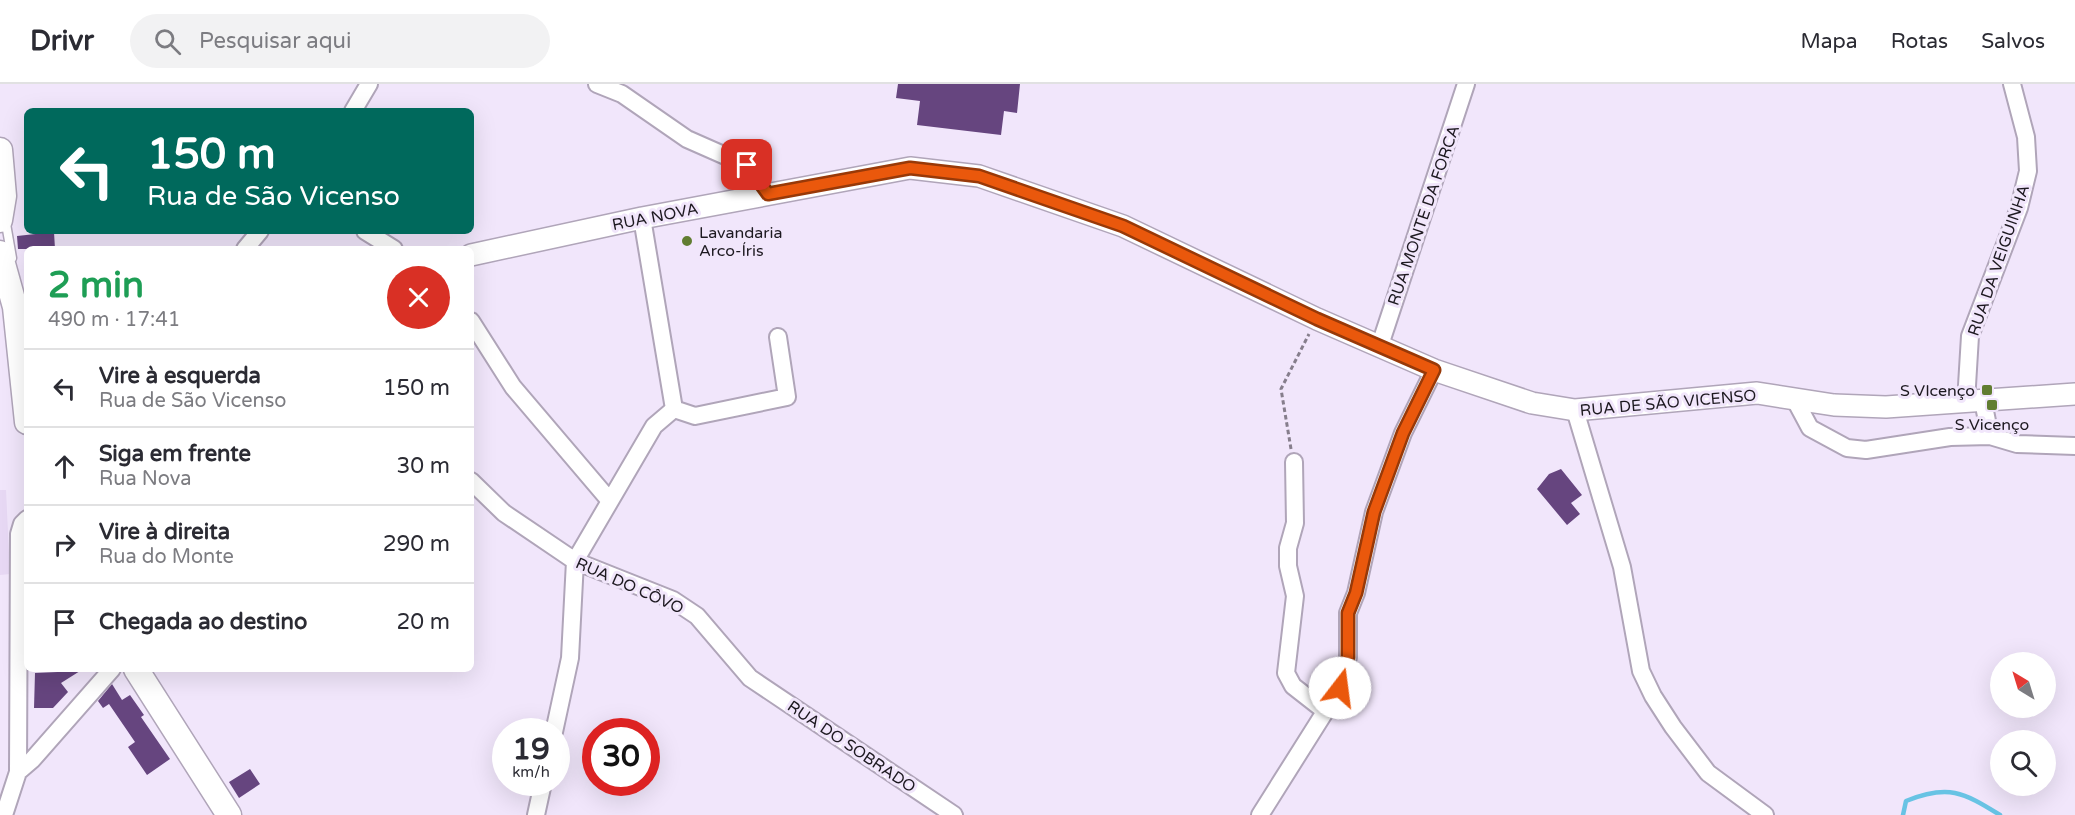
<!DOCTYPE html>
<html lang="pt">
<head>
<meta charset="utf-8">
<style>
	body { margin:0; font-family:"Varela Round",sans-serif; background:#f2f2f3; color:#2b2b33; height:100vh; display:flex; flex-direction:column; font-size:22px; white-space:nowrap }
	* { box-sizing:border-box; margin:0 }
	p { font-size:20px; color:#7c7c81 }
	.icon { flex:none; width:33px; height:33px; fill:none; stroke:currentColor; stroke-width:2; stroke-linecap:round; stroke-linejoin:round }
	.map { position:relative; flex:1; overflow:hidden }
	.sheet { position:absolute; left:24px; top:162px; width:450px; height:426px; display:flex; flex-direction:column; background:#fff; border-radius:9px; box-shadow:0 6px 24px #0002 }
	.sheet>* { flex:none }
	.hud { position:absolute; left:24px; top:24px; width:450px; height:126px; border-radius:9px; box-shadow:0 6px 24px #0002; background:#00695c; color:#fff; overflow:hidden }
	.needle { width:39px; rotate:322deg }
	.fabs { position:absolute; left:1990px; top:568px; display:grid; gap:12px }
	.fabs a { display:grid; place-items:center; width:66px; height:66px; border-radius:50%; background:#fff; box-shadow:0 6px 24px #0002; font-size:30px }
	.speed { position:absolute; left:492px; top:634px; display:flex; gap:12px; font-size:30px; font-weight:700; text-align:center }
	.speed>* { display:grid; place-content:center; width:78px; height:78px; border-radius:50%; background:#fff; box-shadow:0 6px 24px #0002; line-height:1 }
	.speed small { font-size:15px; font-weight:400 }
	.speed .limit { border:9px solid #d22; background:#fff; color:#111 }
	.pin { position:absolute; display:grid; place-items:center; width:51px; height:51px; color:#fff; margin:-26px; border-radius:12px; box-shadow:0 3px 9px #0006 }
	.me { position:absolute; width:66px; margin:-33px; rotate:15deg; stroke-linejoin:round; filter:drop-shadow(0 0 4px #0008) }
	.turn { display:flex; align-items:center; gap:21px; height:126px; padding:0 24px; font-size:27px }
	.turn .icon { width:78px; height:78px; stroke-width:2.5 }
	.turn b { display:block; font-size:42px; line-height:51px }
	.round { display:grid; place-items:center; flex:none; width:63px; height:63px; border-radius:32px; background:#f2f2f3 }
	.overview { display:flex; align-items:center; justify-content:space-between; height:102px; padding:0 24px }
	h1 { font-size:36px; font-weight:700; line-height:45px; color:#1e9e55 }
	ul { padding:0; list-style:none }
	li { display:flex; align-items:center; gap:18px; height:78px; padding:0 24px; border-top:2px solid #e1e1e2 }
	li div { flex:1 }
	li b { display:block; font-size:22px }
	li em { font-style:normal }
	header { display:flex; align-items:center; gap:36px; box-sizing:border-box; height:84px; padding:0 30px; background:#fff; border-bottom:2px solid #e1e1e2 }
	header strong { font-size:28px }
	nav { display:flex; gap:33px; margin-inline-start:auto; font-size:21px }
	.search { width:420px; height:54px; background:#f2f2f3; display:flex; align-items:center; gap:15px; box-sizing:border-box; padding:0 21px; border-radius:33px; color:#7c7c81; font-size:22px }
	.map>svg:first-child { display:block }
	.built { fill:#e7d8f4 }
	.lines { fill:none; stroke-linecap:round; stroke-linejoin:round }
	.stream { stroke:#68c3e4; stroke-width:4.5 }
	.building { fill:#66457f }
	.service-casing { stroke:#b0a5b9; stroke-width:11 }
	.minor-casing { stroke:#b0a5b9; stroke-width:20 }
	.tertiary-casing { stroke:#b0a5b9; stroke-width:24 }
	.secondary-casing { stroke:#b0a5b9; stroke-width:27 }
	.path { stroke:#867e8c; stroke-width:3; stroke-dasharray:4.5 3; stroke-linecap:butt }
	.service { stroke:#fff; stroke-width:8 }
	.minor { stroke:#fff; stroke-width:16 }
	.tertiary { stroke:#fff; stroke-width:21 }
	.secondary { stroke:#fff; stroke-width:24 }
	.route-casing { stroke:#983908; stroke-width:15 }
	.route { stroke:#ea580c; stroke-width:10 }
	.poi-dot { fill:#617d31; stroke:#f1e6fb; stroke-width:2 }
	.labels { text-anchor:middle; stroke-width:6; stroke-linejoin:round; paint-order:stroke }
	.street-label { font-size:16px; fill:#1d1920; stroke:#f1e6fb }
	.poi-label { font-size:16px; fill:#1d1920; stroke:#f1e6fb; text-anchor:start }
</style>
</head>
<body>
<header>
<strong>Drivr</strong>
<div class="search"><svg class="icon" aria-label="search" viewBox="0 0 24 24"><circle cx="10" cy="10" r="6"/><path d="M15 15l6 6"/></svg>Pesquisar aqui</div>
<nav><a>Mapa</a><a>Rotas</a><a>Salvos</a></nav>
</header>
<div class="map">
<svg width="2075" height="731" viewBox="0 0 2075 731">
	<rect width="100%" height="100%" fill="#f1e6fb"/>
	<path class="built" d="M0 406H6L10 490 0 491Z"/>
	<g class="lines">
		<path class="stream" d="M1903 731 1906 717C1948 700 1963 708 2000 731"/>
	</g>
	<path class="building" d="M898 0H1020L1017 29 1004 27 1001 51 917 41 920 17 896 14Z
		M54 148 55 165H18L17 152Z
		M1561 385 1582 411 1571 419 1580 430 1567 441 1537 405 1549 390Z
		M80 587 61 599 68 608 53 624H34L35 589Z
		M112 600 122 616 130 611 144 631 141 633 170 675 147 691 128 663 135 658 109 620 103 624 98 617Z
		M250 685 260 700 239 714 229 698Z"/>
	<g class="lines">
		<defs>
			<path id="service" d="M5 134 12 174"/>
			<path id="minor" d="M597 0 622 10 687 55 746 81 768 110
				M353 27 369 0
				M642 134 674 325
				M365 147 394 165
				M245 165 260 147
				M471 237 513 303 610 417
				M1380 261 1466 0
				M1795 316 1810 344 1847 364 1866 366 1950 353 1990 352
				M1983 317 1990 352 2017 360 2075 362
				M1966 318 1970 252 2019 124 2028 87 2026 53 2012 0
				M674 325 695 332 787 313 778 253
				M1575 326 1622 483 1641 587 1653 612 1673 643 1708 689 1765 731
				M1294 378 1295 439 1288 464V482L1295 512 1286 589 1293 602 1325 627
				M471 397 504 429 575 477 673 516 697 532 750 594 954 731
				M554 648 570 574 575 477 654 342 674 325
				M18 688 32 676 112 585
				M4 731 18 688 19 450 22 440 27 435
				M536 731 543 699
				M1260 731 1340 604 1348 573V529L1356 509 1374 428 1403 349 1434 286"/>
			<path id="tertiary" d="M471 171 642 134 910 84 979 92 1123 142 1317 235 1434 286 1532 319 1575 326 1757 309 1834 321 1886 323 2075 310"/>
			<path id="secondary" d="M0 66 4 112 0 136
				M0 169 15 223 27 338
				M136 585 229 731"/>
		</defs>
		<use href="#service" class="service-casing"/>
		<use href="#minor" class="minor-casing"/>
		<use href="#tertiary" class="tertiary-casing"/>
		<use href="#secondary" class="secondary-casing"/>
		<path class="path" d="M1291 365 1281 305 1309 250"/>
		<use href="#service" class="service"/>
		<use href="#minor" class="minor"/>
		<use href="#tertiary" class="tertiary"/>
		<use href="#secondary" class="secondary"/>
	</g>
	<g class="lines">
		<defs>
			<path id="route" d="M747 81 768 110 910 84 979 92 1123 142 1317 235 1434 286 1403 349 1374 428 1356 509 1348 529V573L1340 604"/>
		</defs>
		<use href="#route" class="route-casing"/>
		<use href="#route" class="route"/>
	</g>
	<g class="poi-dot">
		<circle cx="687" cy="157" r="6"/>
		<rect x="1981" y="300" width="12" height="12" rx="3"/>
		<rect x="1986" y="315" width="12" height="12" rx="3"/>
	</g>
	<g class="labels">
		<g class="street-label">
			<text transform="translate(1423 131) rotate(-71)" y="6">RUA MONTE DA FORCA</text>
			<text transform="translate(655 132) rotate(-11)" y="6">RUA NOVA</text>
			<text transform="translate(1998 176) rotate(-71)" y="6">RUA DA VEIGUINHA</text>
			<text transform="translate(1668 318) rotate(-5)" y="6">RUA DE SÃO VICENSO</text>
			<text transform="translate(630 501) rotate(24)" y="6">RUA DO CÔVO</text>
			<text transform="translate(852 662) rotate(34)" y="6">RUA DO SOBRADO</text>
		</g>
		<g class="poi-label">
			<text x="699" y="154">Lavandaria<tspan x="699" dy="18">Arco-Íris</tspan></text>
			<text x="1975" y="312" text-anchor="end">S VIcenço</text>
			<text x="1992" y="346" text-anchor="middle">S Vicenço</text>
		</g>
	</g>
</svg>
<div class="fabs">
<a><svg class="needle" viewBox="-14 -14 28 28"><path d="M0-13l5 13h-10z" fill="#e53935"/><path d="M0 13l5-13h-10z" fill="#7c7c81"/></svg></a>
<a><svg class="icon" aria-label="search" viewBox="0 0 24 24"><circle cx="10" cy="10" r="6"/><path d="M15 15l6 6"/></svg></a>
</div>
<div class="speed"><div>19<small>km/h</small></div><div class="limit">30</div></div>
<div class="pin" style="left:747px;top:81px;background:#d93025"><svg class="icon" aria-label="arrive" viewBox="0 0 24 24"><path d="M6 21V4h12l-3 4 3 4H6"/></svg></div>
<svg class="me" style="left:1340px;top:604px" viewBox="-20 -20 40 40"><circle r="19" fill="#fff"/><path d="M0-13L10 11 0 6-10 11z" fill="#ea580c"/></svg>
<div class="hud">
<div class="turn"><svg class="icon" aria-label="left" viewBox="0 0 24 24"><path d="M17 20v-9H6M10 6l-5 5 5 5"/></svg><div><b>150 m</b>Rua de São Vicenso</div></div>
</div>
<section class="sheet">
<div class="overview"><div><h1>2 min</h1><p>490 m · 17:41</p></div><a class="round" style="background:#d93025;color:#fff"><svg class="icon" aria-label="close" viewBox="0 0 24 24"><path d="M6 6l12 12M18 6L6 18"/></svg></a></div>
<ul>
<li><svg class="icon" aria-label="left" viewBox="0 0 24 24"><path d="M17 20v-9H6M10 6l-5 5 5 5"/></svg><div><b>Vire à esquerda</b><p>Rua de São Vicenso</p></div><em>150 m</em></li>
<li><svg class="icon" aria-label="ahead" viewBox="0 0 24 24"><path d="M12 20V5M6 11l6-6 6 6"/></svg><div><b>Siga em frente</b><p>Rua Nova</p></div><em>30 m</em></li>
<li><svg class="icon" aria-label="right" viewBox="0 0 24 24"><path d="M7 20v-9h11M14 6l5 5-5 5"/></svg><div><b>Vire à direita</b><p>Rua do Monte</p></div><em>290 m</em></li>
<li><svg class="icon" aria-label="arrive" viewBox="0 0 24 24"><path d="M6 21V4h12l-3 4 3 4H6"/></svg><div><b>Chegada ao destino</b></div><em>20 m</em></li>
</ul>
</section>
</div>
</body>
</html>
